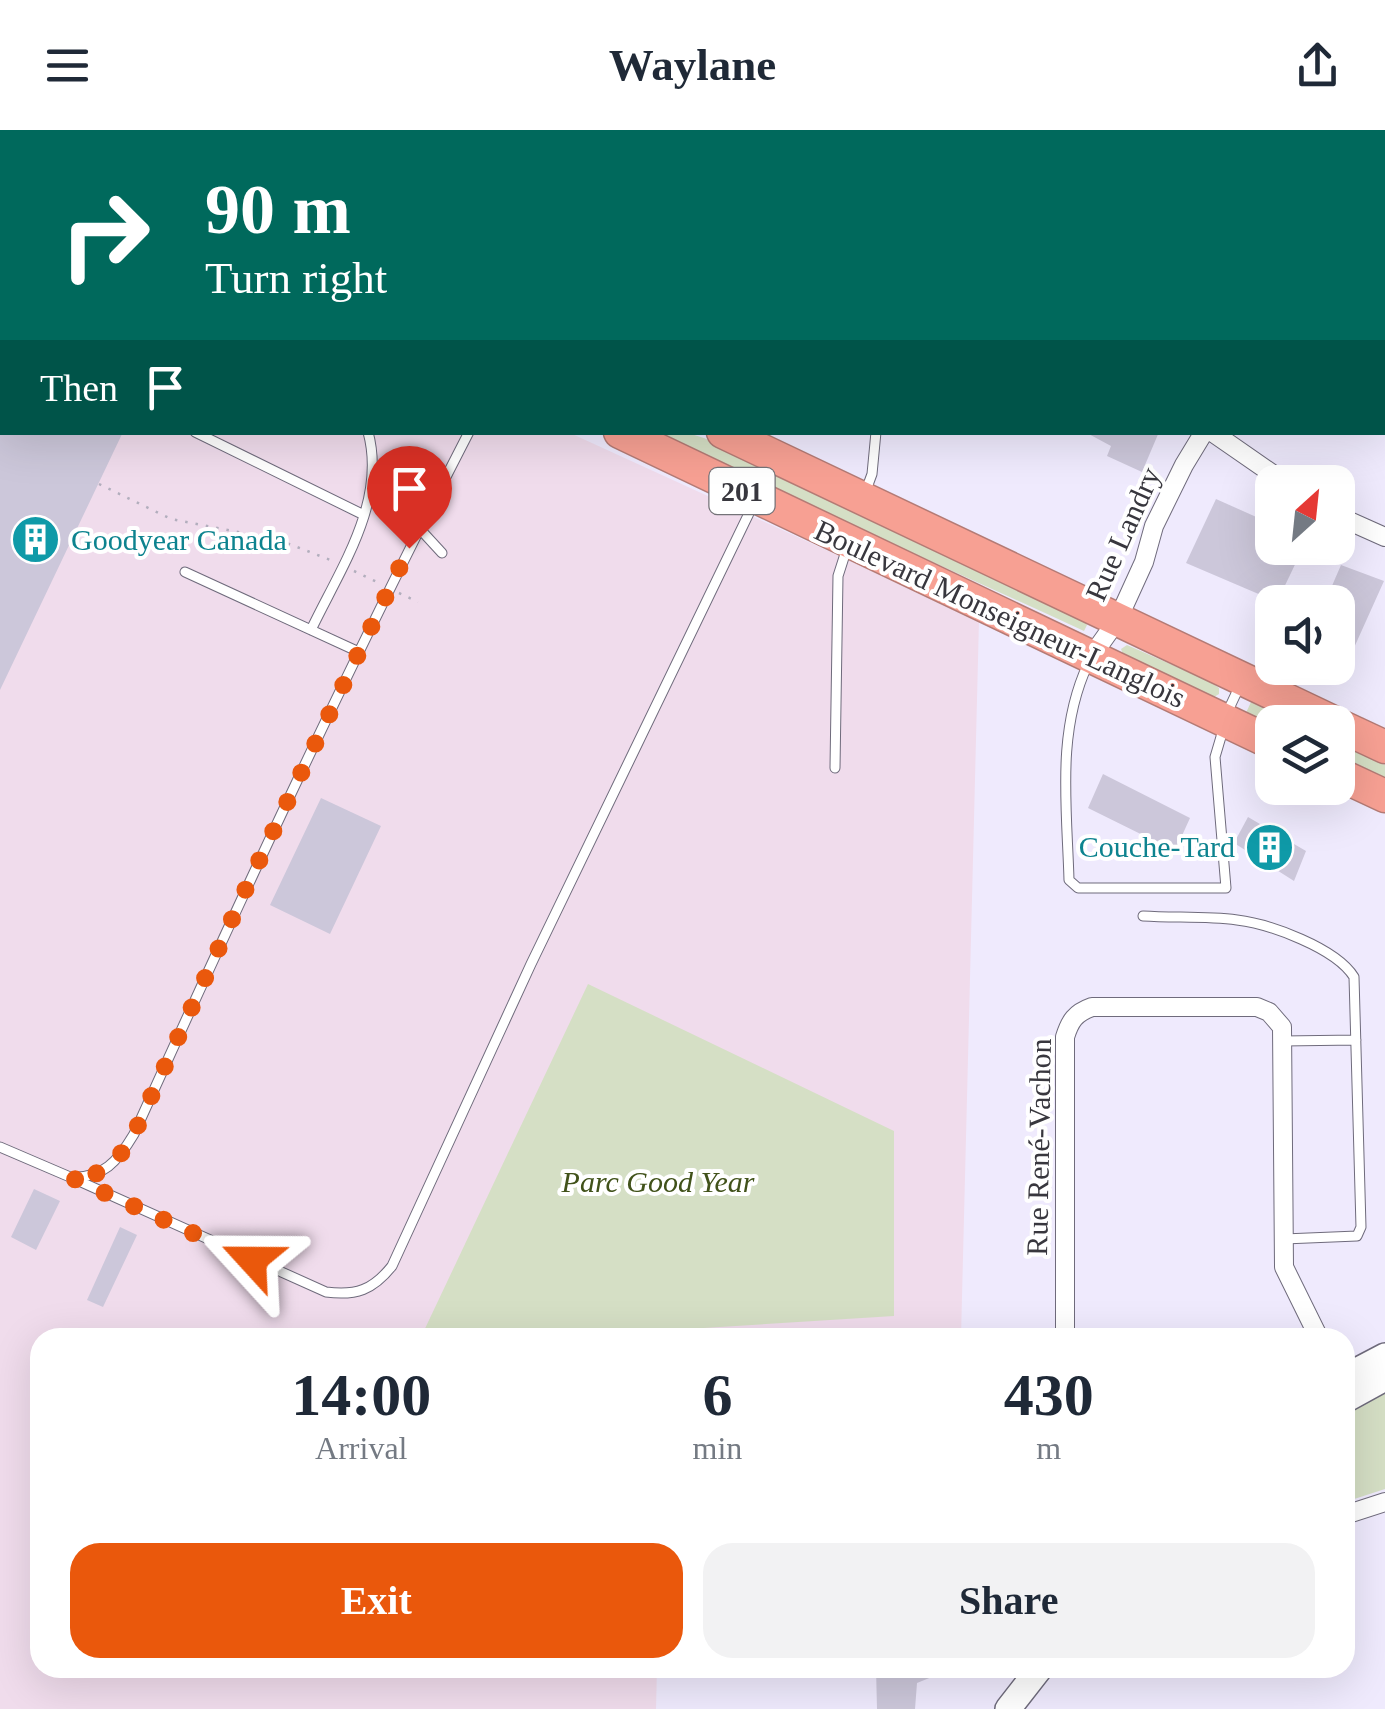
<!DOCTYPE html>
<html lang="en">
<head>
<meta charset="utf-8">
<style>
	body { margin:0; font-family:"Times New Roman",serif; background:#f2f2f3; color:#1f2937; height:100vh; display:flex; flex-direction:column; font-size:38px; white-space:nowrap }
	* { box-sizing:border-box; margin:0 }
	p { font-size:32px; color:#747a83 }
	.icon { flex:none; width:55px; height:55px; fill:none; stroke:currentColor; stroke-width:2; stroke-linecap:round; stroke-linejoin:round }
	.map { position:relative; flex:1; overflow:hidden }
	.panel { position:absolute; left:30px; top:1198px; width:1325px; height:350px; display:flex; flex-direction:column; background:#fff; border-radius:30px; box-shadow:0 10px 40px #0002 }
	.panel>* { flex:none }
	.guide { position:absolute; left:0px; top:0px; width:1385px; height:305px; box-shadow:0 10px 40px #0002; background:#00695c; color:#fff; overflow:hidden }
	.needle { width:65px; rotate:27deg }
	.fabs { position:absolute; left:1255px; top:335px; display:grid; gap:20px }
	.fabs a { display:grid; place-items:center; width:100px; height:100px; border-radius:20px; background:#fff; box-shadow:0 10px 40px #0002; font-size:50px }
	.pin { position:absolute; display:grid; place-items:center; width:85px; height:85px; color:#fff; margin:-102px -42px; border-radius:50% 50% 50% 0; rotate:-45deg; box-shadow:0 0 10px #0007 }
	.pin .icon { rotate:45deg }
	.me { position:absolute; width:110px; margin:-55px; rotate:294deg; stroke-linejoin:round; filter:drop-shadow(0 0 8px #0008) }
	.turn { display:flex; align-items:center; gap:35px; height:210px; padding:0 40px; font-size:45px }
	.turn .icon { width:130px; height:130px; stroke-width:2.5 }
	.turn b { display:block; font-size:70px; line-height:85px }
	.then { display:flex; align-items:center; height:95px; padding:0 40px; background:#0003; gap:20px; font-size:38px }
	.eta { display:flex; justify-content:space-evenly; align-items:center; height:170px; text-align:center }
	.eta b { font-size:60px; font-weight:700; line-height:70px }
	.cta { display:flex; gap:20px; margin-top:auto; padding:20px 40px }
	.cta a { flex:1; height:115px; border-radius:30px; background:#ea580c; color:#fff; font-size:40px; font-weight:700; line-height:115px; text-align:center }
	.cta a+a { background:#f2f2f3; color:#1f2937 }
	header { display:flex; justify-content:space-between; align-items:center; height:130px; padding:0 40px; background:#fff; font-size:45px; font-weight:700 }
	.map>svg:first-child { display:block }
	.industrial { fill:#f0dcec }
	.green { fill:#d5dfc5 }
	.building { fill:#ccc7da }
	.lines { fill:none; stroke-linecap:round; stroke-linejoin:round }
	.lane-casing { stroke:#6f6b7c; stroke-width:11 }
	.street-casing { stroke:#6f6b7c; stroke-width:20 }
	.secondary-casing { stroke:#6f6b7c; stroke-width:28 }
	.highway-casing { stroke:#b47b75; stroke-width:35 }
	.path { stroke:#b2aebd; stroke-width:2.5; stroke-dasharray:2.5 8; stroke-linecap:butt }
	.lane { stroke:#fff; stroke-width:9 }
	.street { stroke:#fff; stroke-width:18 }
	.secondary { stroke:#fff; stroke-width:25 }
	.highway { stroke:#f7a093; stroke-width:32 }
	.route { stroke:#ea580c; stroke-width:18; stroke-dasharray:0 32.4 }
	.labels { text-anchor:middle; stroke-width:8; stroke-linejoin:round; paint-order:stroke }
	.shield { fill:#fff; stroke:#747378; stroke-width:2.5 }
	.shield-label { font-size:28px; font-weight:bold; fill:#38373e }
	.street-label { font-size:30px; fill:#38373e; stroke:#fff }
	.culture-label { font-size:30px; fill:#0d838f; stroke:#fff; text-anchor:start }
	.park-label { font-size:30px; font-style:italic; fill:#41521a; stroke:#fff }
</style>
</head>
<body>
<header><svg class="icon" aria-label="menu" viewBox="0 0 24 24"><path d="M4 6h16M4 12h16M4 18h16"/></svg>Waylane<svg class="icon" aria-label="share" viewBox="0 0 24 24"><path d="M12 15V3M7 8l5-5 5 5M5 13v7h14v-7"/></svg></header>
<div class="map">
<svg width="1385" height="1579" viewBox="0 0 1385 1579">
	<rect width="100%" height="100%" fill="#efeafd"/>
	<path class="industrial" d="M0 41 2 302 570 303 979 490 961 1207 40 1208V1538H657L656 1579H0Z"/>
	<path class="green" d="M648 303H688L704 308 1082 486 1087 495 1084 501C939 434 793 370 648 303Z
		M1127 515 1209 551 1219 558V564L1211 569 1124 527 1121 519Z
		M1251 572 1293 592H1272V598L1245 585Z
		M1338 614 1385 635V652L1338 630Z
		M588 854 894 1001V1186L559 1207H421Z
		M1385 1258V1359L1345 1372V1279Z"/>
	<path class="building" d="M0 302H123L0 560Z
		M1085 302H1159L1142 342 1107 326 1111 316Z
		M1216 369 1272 394V418H1303L1277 472 1186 433Z
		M1341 435 1384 451 1353 520 1338 513V472H1325Z
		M1103 644 1190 688 1175 721 1088 678Z
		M321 668 381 696 330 804 270 775Z
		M1248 687 1306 721 1294 751 1234 713Z
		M34 1059 60 1071 36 1120 11 1107Z
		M120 1097 137 1105 103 1177 87 1170Z
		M876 1538H954L917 1553 915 1579H877Z"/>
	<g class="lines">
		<defs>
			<path id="lane" d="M200 0 205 2
				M580 0V2
				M830 0V2
				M135 2 136 0
				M234 2 236 0
				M284 2 285 0
				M378 2V0
				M0 74 2 76
				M0 208 2 209
				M195 302 364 385
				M865 363 872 344 876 302
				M419 398 442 423
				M185 442 359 522
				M311 500C340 439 387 372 368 302
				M1088 534C1056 602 1067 677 1069 750L1078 758H1226L1215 627 1223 600
				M1226 585 1241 553
				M835 638 838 446 847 418
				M1143 786C1174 788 1206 786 1237 790 1270 794 1336 818 1354 847L1361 1097 1357 1106 1284 1109
				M1283 911 1356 910
				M0 1017 70 1047C103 1049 118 1031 134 1004 241 768 350 533 469 302
				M70 1047 326 1162C356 1166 373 1160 392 1136L531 834 753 375"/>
			<path id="street" d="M1382 83 1385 80
				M1382 204 1385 206
				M1212 302 1284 352
				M1338 386 1385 407
				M1091 527 1118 489 1144 432 1154 396 1184 335 1204 302
				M1065 1208V907C1070 891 1075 883 1092 877H1257L1269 882 1282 897 1284 1137 1319 1208
				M1345 1385 1385 1372"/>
			<path id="secondary" d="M1345 1247 1385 1226
				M1345 1270 1385 1248
				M1008 1579 1040 1538"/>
			<path id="highway" d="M89 0 94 2
				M0 7 2 8
				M620 302 1272 613
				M723 302 1333 592
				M1338 595 1385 617
				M1338 644 1385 666"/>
		</defs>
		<use href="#lane" class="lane-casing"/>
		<use href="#street" class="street-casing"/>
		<use href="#secondary" class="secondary-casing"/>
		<use href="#highway" class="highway-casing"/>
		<path class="path" d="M99 354 171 389 279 410 333 431
			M354 441 379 453
			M399 463 418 472"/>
		<use href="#lane" class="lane"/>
		<use href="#street" class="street"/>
		<use href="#secondary" class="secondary"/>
		<use href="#highway" class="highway"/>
	</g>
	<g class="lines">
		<path class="route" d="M252 1130 70 1047C103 1049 118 1031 134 1004L248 754 409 418"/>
	</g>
	<defs>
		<symbol id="building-disc" viewBox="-11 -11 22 22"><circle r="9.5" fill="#0f9aa8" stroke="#fff"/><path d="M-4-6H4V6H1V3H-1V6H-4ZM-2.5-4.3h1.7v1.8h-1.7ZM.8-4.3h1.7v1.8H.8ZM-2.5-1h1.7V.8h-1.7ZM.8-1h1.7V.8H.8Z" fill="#fff"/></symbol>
	</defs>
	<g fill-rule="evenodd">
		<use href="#building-disc" x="8" y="382" width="55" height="55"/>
		<use href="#building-disc" x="1242" y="690" width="55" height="55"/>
	</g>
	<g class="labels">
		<rect class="shield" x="709.5" y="338" width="65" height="46" rx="8"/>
		<g class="shield-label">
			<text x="742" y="371">201</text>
		</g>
		<g class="street-label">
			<text transform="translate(1123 404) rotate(-66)" y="10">Rue Landry</text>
			<text transform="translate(1000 484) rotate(25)" y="10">Boulevard Monseigneur-Langlois</text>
			<text transform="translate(1039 1017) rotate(-89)" y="10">Rue René-Vachon</text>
		</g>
		<g class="culture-label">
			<text x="71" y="420">Goodyear Canada</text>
			<text x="1235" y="727" text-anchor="end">Couche-Tard</text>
		</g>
		<g class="park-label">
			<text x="658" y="1062">Parc Good Year</text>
		</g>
	</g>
</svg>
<div class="fabs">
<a><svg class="needle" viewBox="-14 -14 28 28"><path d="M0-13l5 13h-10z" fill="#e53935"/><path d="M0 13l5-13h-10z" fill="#747a83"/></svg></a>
<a><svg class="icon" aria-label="sound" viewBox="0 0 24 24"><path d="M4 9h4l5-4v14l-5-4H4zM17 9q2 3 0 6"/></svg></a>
<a><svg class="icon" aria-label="layers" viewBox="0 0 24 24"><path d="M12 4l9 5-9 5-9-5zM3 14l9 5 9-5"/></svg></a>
</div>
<div class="pin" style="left:409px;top:418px;background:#d93025"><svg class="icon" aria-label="arrive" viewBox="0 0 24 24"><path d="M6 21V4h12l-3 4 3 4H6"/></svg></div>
<svg class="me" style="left:252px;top:1130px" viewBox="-20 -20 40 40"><path d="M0-17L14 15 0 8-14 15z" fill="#ea580c" stroke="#fff" stroke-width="4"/></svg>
<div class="guide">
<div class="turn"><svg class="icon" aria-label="right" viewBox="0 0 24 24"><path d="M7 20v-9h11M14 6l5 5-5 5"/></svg><div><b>90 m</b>Turn right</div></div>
<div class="then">Then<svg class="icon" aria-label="arrive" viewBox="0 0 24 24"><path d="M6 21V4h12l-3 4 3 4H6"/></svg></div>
</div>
<section class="panel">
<div class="eta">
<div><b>14:00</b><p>Arrival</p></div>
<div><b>6</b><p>min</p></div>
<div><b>430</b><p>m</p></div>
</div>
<div class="cta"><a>Exit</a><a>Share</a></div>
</section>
</div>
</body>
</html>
